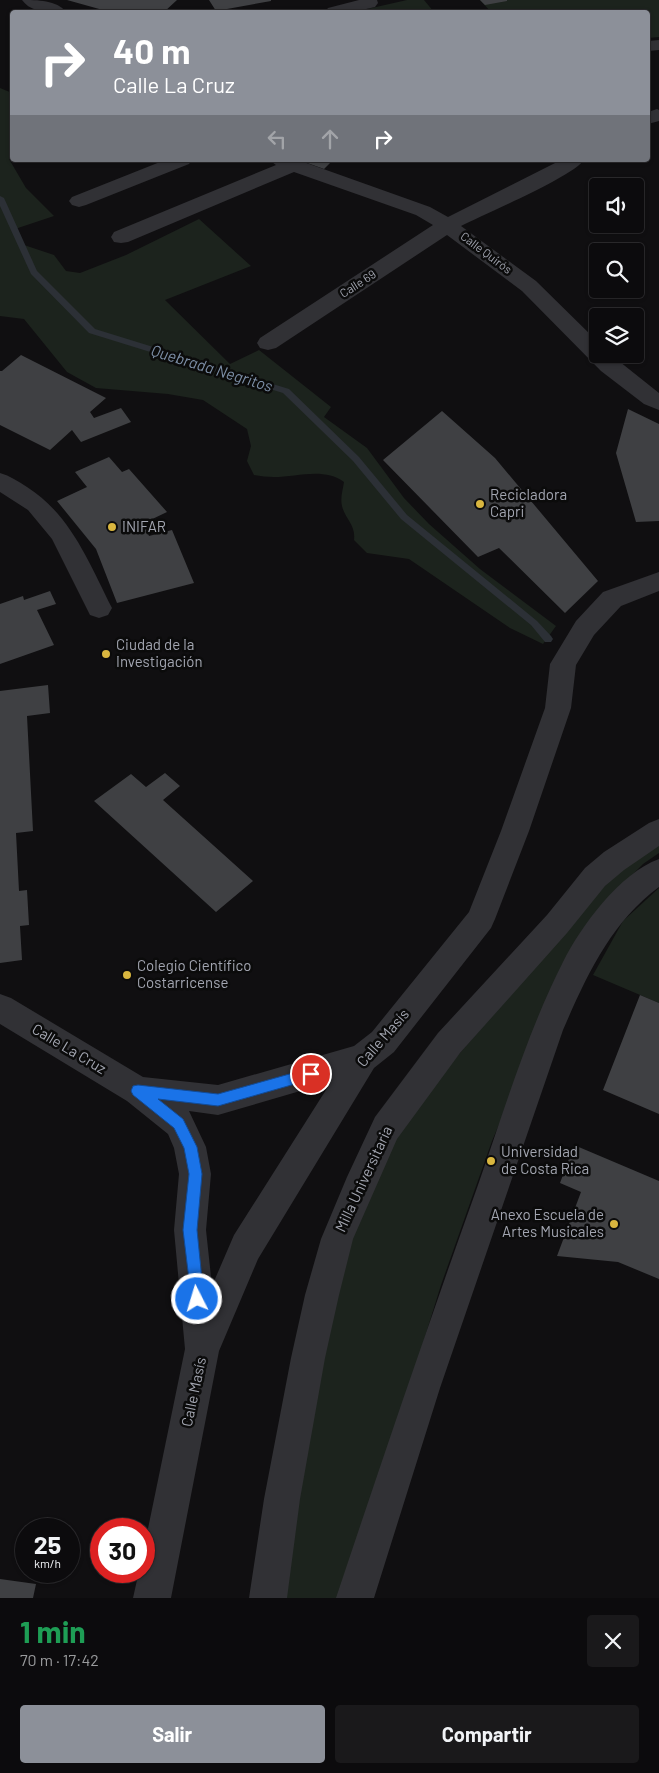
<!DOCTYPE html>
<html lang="es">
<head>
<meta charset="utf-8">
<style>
	body { margin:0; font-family:Barlow,sans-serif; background:#1a191b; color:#f1f3f6; height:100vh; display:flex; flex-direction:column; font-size:19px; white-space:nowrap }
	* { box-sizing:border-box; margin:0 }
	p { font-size:16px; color:#9a9b9d }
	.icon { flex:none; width:28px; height:28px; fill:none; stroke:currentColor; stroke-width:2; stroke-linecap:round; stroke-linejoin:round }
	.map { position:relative; height:1598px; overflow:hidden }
	.details { display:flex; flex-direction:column; background:#0c0b0d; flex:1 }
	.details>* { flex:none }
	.top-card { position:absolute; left:10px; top:10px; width:640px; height:152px; border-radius:5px; box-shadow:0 1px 4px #0004,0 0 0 1px #2c2b2e; background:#8c9099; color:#fff; overflow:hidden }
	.tools { position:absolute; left:589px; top:178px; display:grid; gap:10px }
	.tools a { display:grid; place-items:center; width:55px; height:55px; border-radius:5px; background:#0c0b0d; box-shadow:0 1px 4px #0004,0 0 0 1px #2c2b2e; font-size:25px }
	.speed { position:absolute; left:15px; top:1518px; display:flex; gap:10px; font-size:25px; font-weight:700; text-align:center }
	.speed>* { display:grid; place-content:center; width:65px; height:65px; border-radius:50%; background:#0c0b0d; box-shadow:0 1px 4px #0004,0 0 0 1px #2c2b2e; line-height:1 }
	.speed small { font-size:12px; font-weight:400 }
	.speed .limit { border:8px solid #d22; background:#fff; color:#111 }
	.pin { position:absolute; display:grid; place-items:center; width:42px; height:42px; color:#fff; margin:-21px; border:2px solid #fff; border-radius:50%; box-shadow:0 1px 5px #0007 }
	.me { position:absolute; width:55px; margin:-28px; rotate:355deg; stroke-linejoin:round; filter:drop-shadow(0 0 4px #0008) }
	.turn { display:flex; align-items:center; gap:18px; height:105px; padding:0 20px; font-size:22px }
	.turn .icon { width:65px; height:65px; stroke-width:2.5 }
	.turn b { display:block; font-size:35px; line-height:42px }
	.lanes { display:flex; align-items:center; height:48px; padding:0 20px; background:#0003; justify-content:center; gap:25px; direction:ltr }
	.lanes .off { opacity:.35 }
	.round { display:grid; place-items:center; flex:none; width:52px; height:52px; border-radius:5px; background:#1a191b }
	.headline { display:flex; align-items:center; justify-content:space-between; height:85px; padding:0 20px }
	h1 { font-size:30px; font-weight:700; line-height:38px; color:#1e9e55 }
	.cta { display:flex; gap:10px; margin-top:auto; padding:10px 20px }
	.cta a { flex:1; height:58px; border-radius:5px; background:#8c9099; color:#fff; font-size:20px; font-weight:700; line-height:58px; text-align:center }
	.cta a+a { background:#1a191b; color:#f1f3f6 }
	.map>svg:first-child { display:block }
	.green { fill:#1c231d }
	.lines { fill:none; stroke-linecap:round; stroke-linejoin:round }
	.stream { fill:#2c3036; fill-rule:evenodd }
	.building { fill:#3f4043 }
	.minor { fill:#313135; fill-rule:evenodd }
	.route { fill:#1a73e8; stroke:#114b97 }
	.poi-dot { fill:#d9b63f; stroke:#0b0b0b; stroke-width:2 }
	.labels { text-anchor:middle; stroke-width:5; stroke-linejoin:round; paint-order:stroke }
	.far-street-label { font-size:12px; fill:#a2a5b0; stroke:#0b0b0b }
	.poi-label { font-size:15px; fill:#a2a5b0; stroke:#0b0b0b; text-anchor:start }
	.street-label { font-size:15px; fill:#a2a5b0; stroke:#0b0b0b }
	.water-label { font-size:16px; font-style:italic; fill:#7d8fa7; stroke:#0b0b0b }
</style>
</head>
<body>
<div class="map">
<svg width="659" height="1598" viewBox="0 0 659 1598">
	<rect width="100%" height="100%" fill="#100f11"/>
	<path class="green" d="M407 0H424L434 12H354Z
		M480 0H659V37L648 38V12H491Z
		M0 88 12 93V157L9 159 26 188 54 216 15 229 21 244 54 255 66 271 80 273 126 255 199 219 251 266 165 300 230 364 259 350 331 407 324 417 367 448 404 498 429 524 480 569 556 626 543 644 510 628 409 559 367 553 354 540C356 525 345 519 342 506 340 498 343 489 344 482 324 467 297 477 274 477 267 477 261 476 254 475L247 461 251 446 247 429 203 400 168 394 96 388 67 372 24 319 0 316Z
		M659 840V853L643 864 631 876 531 1049 492 1141 441 1285 344 1598H281L332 1289 385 1151 441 1075 596 895 618 872Z
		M659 888V1003L593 975 623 921Z"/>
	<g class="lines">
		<path class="stream" d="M0 196 4 198 37 271 95 329 289 389 359 457 407 515 537 621 551 636 553 639 551 642H545L531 625 401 519 353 461 283 393 89 333 31 274 0 206Z"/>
	</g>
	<path class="building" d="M67 0H177L164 12H110Z
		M209 0H271V1L216 11Z
		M480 0H507V1L485 5Z
		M299 160H333L324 169Z
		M21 355 106 398 90 412 94 418 121 408 131 422 81 442 72 430 50 450 0 425V371H2Z
		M628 409 659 424V521L636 522 616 453Z
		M442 411 495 458 598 581 565 613 499 548 478 557 383 460Z
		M109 457 122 472 129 469 167 512 144 523 149 536 172 530 194 583 117 603 96 549 57 501 87 487 75 472Z
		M50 591 56 604 37 610 54 645 0 664V604L23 596 24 600Z
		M48 685 50 713 27 716 33 831 16 833 19 891 27 890 29 925 20 926 22 960 0 963V691Z
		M165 773 180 786 163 800 253 881 216 912 94 801 131 774 146 787Z
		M640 995 659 1003V1114L603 1090Z
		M574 1145 659 1181V1279L618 1262 557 1256 581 1192 560 1183Z
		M0 1579 36 1584 33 1598H0Z"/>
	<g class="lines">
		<path class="minor" d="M22 0C37 0 57 0 66 12 52 14 31 13 22 0Z
			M359 0H377L378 3 375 7 353 12H325L328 8Z
			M659 40V50L648 51V41Z
			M657 109 659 110V121L648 124V112Z
			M165 160H192L189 164 86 205 79 207 72 205 69 201 72 197Z
			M269 160 301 161 430 207 448 217 561 160H584C572 177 485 214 461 226L536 281 598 342V354H610L659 393V410L644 404 601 371 522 291 447 235 276 348 268 350 260 348 257 343 260 338 433 225 416 215 294 172 128 242 121 243 114 242 111 237 114 232 276 165Z
			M0 473C10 476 18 481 27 487 71 515 89 563 112 608L108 615 99 618 90 615 52 539 28 510 0 492Z
			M659 572V591L621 606 594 635 576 665 571 708 529 831 495 919 491 928 394 1052 374 1068 258 1259 219 1351 171 1598H133L139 1571H144V1548L185 1349 174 1230 179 1174 174 1148 168 1134 127 1101 0 1024V994L11 998 143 1077 218 1085 354 1046 372 1032 469 912 501 831 545 708 550 664 576 621 603 592ZM331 1082 234 1235 212 1286 206 1230 211 1174 206 1147 189 1111 218 1115Z
			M659 819V846L624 870 605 886 567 933 460 1053 397 1139 353 1239 339 1295 325 1358 300 1499 287 1598H249L264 1499 291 1358 305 1295 321 1239 347 1177 375 1117 438 1033 547 915 585 868 604 852 649 823Z
			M659 859V887C611 922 586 977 563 1030L440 1388 374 1598H336C382 1460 429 1322 478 1185 504 1111 527 1033 563 962 581 926 620 873 659 859Z"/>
	</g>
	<path class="route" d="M311 1068 316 1070 318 1074 316 1078 218 1106 158 1099 183 1119 197 1147 202 1174 197 1230 204 1299 202 1304 197 1306 192 1304 183 1230 189 1174 184 1148 174 1128 133 1095 131 1091 133 1086 138 1085 218 1094Z"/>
	<g class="poi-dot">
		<circle cx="480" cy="504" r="5"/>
		<circle cx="112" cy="527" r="5"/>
		<circle cx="106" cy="654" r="5"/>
		<circle cx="127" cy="975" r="5"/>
		<circle cx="491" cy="1161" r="5"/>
		<circle cx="614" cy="1224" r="5"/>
	</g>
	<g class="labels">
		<g class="far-street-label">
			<text transform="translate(486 253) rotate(37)" y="4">Calle Quirós</text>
			<text transform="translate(358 284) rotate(-33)" y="4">Calle 69</text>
		</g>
		<g class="poi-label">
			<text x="490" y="500">Recicladora<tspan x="490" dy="17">Capri</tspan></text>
			<text x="122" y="532">INIFAR</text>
			<text x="116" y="650">Ciudad de la<tspan x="116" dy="17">Investigación</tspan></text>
			<text x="137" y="971">Colegio Científico<tspan x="137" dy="17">Costarricense</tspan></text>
			<text x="501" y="1157">Universidad<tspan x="501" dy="17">de Costa Rica</tspan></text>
			<text x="604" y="1220" text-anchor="end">Anexo Escuela de<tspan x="604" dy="17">Artes Musicales</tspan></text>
		</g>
		<g class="street-label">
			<text transform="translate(383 1038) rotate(-49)" y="5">Calle Masís</text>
			<text transform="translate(69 1049) rotate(31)" y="5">Calle La Cruz</text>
			<text transform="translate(364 1179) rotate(-65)" y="5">Milla Universitaria</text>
			<text transform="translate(194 1392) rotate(-78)" y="5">Calle Masís</text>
		</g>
		<g class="water-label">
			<text transform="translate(212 368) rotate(17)" y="6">Quebrada Negritos</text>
		</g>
	</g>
</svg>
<div class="tools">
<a><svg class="icon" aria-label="sound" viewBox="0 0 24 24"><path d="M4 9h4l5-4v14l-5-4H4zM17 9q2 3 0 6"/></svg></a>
<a><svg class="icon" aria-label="search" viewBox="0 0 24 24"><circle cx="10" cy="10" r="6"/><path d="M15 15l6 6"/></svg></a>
<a><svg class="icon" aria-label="layers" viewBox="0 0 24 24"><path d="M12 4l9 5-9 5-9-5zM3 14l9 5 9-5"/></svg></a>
</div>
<div class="speed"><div>25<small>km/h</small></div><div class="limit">30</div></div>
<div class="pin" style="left:311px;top:1074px;background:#d93025"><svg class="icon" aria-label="arrive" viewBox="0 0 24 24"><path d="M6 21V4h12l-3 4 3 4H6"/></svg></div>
<svg class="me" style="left:197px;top:1299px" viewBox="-20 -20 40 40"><circle r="17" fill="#1a73e8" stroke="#fff" stroke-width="3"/><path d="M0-11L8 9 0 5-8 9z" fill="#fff"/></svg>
<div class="top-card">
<div class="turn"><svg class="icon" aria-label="right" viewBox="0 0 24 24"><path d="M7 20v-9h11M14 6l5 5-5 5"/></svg><div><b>40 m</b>Calle La Cruz</div></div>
<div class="lanes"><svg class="icon off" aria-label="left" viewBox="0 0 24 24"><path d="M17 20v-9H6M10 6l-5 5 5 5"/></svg><svg class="icon off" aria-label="ahead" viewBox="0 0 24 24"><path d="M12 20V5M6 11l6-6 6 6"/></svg><svg class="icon" aria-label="right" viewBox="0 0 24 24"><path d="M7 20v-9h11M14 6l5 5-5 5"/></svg></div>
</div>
</div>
<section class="details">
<div class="headline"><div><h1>1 min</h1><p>70 m · 17:42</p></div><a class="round"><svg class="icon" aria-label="close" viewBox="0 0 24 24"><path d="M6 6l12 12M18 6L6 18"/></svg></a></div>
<div class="cta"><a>Salir</a><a>Compartir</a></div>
</section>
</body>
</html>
